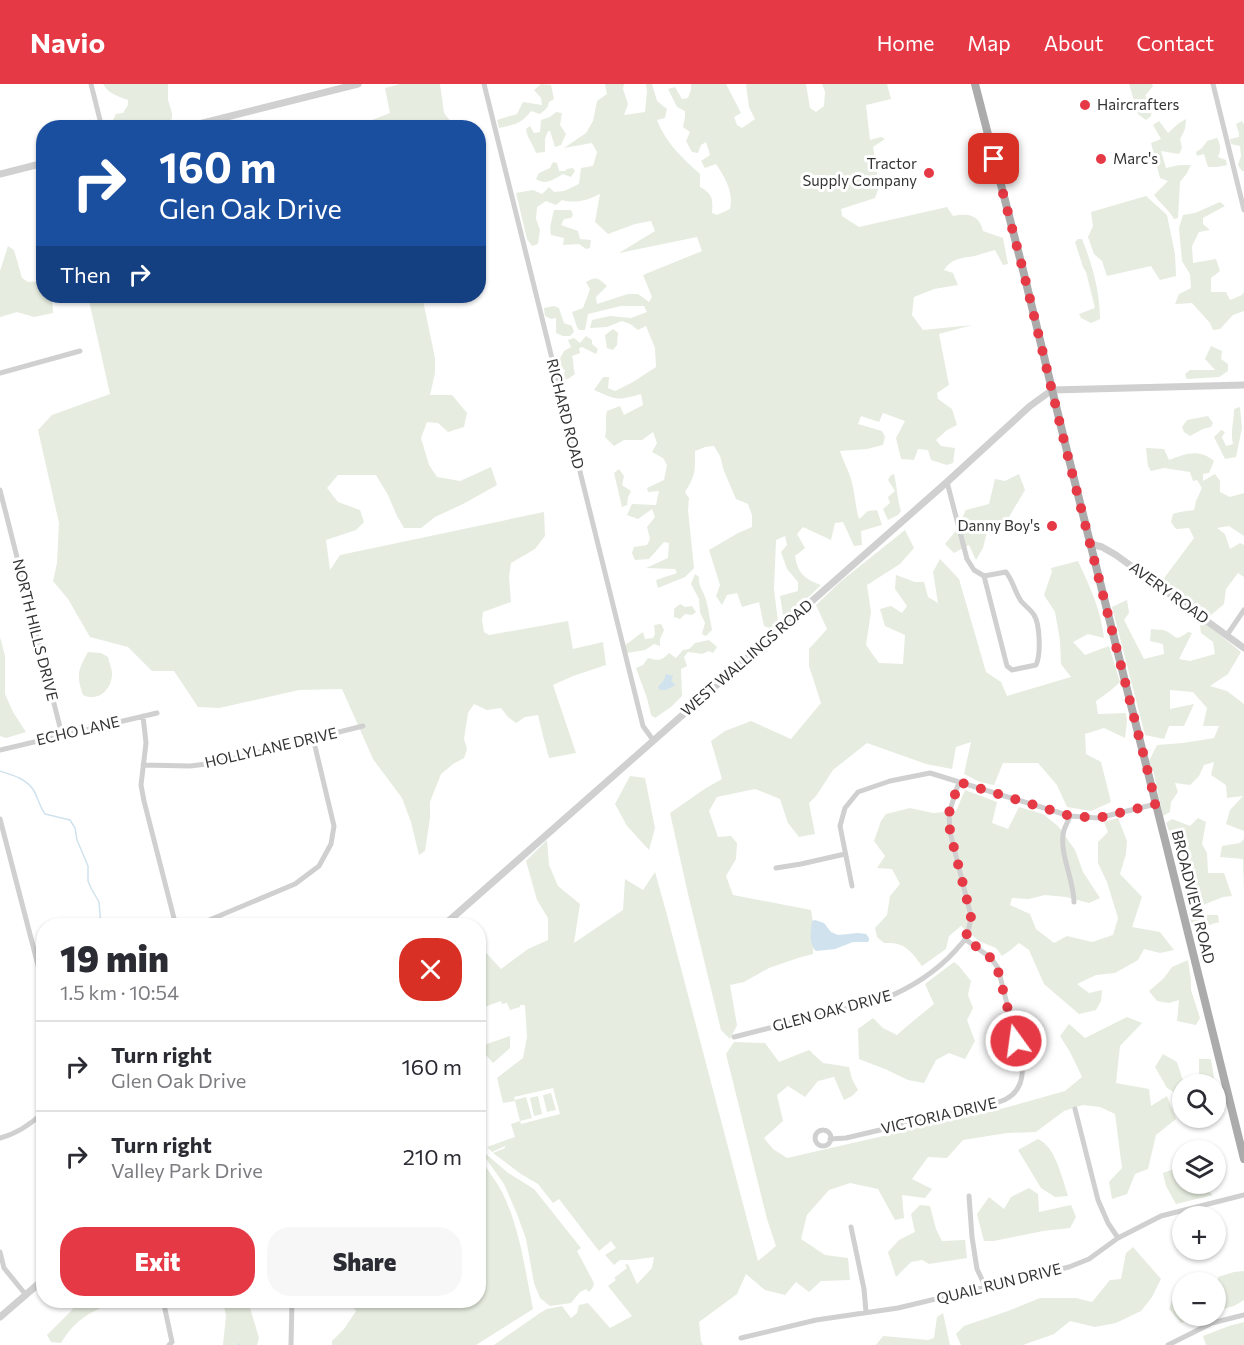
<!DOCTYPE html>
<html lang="en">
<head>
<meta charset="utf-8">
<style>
	body { margin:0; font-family:Commissioner,sans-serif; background:#f7f7f7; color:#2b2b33; height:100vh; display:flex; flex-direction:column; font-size:22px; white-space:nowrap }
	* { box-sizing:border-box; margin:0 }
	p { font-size:20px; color:#7c7c81 }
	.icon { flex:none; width:33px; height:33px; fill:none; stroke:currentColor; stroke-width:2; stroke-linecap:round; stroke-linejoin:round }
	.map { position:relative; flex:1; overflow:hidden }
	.panel { position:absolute; left:36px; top:834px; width:450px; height:390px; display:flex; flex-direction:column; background:#fff; border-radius:24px; box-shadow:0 2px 4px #0004 }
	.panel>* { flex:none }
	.top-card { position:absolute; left:36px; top:36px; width:450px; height:183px; border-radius:24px; box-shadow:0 2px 4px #0004; background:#1a4fa0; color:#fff; overflow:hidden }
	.buttons { position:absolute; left:1172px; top:990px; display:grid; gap:12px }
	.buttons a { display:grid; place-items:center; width:54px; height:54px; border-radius:50%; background:#fff; box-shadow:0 2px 4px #0004; font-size:30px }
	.pin { position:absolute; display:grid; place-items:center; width:51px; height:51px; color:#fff; margin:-26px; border-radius:12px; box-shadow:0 3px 9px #0006 }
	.me { position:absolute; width:66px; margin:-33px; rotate:346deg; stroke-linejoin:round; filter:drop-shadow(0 0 4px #0008) }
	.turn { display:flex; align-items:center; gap:21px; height:126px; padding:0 24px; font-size:27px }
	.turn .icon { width:78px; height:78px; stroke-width:2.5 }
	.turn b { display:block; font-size:42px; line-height:51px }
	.then { display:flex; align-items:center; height:57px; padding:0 24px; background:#0003; gap:12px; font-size:22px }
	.round { display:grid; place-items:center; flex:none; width:63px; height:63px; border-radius:24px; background:#f7f7f7 }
	.head { display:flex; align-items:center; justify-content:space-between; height:102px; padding:0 24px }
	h1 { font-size:36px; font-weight:800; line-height:45px }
	.action { display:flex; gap:12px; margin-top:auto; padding:12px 24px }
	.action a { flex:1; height:69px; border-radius:24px; background:#e63946; color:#fff; font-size:24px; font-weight:800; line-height:69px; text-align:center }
	.action a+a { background:#f7f7f7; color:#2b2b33 }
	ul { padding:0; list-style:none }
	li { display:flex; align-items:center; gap:18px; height:90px; padding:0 24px; border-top:2px solid #e1e1e2 }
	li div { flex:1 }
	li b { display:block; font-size:22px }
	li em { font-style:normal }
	header { display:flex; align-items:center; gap:36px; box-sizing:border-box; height:84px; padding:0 30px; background:#e63946; color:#fff }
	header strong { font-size:28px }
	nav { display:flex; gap:33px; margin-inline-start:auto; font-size:21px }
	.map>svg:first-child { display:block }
	.green { fill:#e6ecdf }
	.water { fill:#cfe2ee }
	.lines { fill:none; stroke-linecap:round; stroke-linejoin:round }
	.stream { stroke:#cfe2ee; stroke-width:1.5 }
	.minor { stroke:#d0d0d0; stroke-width:5 }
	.tertiary { stroke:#d0d0d0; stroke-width:7 }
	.primary { stroke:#ababab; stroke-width:8 }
	.route { stroke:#e63946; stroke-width:10; stroke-dasharray:0 18 }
	.poi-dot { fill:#e63946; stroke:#fff; stroke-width:2 }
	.labels { text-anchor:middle; stroke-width:6; stroke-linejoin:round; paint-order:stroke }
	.poi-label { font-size:15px; fill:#333; stroke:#fff; text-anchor:start }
	.street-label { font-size:15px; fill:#333; stroke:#fff }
</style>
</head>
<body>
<header>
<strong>Navio</strong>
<nav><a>Home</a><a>Map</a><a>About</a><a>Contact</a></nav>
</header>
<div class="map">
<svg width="1244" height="1261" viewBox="0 0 1244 1261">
	<rect width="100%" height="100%" fill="#fff"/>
	<path class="green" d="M103 0H168V16L172 29V35L154 43 122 42 114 43 112 38 116 30 123 29 128 21V16C117 12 109 10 103 0Z
		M400 0H440L444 29 455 43H346L359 41 390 29 385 4Z
		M541 0 551 1 554 15 549 18 547 24 540 30 531 27C520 41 515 40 499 44L497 36 517 30 523 18 542 21 541 14 534 6Z
		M605 0H624L623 5 628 20 624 31 645 28 647 8 646 0H652L657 17 667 25 665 34 657 36C665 58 683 75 700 90V103C713 110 713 115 712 129L717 131 730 125C734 109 725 93 716 80L705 84 701 77 710 71 706 58 701 61 698 69 692 68 686 57 690 48 683 43 685 33V27L677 23 668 5 675 3 682 15 688 14 691 6V0H726L741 29 734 33 737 41 742 44 755 35 749 23 746 0H806L810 24 816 28 824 22 825 8 822 0H887L891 15 866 21 870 56 881 53 885 55 873 63 879 103 875 114 841 125 842 132 859 143 947 123 953 132C968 129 979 130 983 147L1003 154 1008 180 1003 181 995 166C988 168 981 170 975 172 962 174 952 174 944 186L953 189 958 201 934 205 914 213 912 231 923 246 972 241 939 250 949 301 937 309 938 315 952 325 957 341 947 346 936 356 941 362 955 364 953 379 947 381 931 376 928 366 918 365 914 376 901 375 896 354 905 337 883 329 879 338 861 332 858 340 882 347 885 353 883 361 867 365 840 367C843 377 848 385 851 395 855 408 855 422 859 435L868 427 877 426 882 441 861 447 862 461 854 462 843 438 835 439 831 456 803 443 797 450 805 464 795 472C798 490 805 495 821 501L784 536 780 512 798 507V498L787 485 781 468 787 461 785 452 776 456 774 505 778 538 774 546 764 542 759 518 742 523 737 509 727 511 722 521 716 512 720 501 709 466 738 449 752 443V431L748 420 736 415 724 387 720 372 714 362 705 363 695 367C695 387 696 391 685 408L689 414 688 426 694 484 685 493 658 504 656 496 677 489 675 485 646 484 668 474 669 459 664 458 649 475 635 476 632 469 634 463 647 461 650 455 647 443 655 433 652 425 638 435 627 431 632 420 656 421 659 407 648 408 647 404 664 396 667 381 663 374 652 368 657 359 653 348 642 356H624L614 362 605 353C607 344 605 336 607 327L620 322 624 331 643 321 641 310C617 317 617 316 594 306L603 293H609L608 304 615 307 633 298 656 283 655 264 646 242 638 246 630 240 622 237 607 243 590 244 592 236 610 232 631 234 647 228 644 222H621L588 230 585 246H579L577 243 572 228 583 224 590 205 586 198C597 192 598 194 607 202L596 213 597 220 628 210H638L649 218 652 213 643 191 702 167 697 153 619 169 655 147 651 137 635 140 608 150 595 138 600 110C588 116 576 120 562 116L556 121 546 117 537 123 536 135 540 146 538 160 532 162 527 155 516 109 533 106 542 110 549 103 554 108 564 107 579 100 581 84 593 82 597 68 592 59 564 64 586 49 593 37 597 17 607 10Z
		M1129 0H1152L1153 2 1145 12 1153 17 1151 32 1146 36 1138 30Z
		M556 28 562 29 560 41 566 50 561 61 555 63 550 47H548L545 55V68L536 69C533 60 527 54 526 45L530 42 534 49 540 48 541 36 550 33Z
		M1186 35 1185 45 1180 55 1182 64 1179 70 1161 67 1166 84 1179 81H1191L1187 89 1180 98 1178 134 1174 135C1169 126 1161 120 1154 111L1168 97 1160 94 1151 59 1161 55 1153 41 1159 37 1168 49 1179 39Z
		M1242 37 1244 40V87H1242L1238 81 1241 72 1240 62 1231 60 1230 55 1239 53V49L1236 40Z
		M1217 54C1221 61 1221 66 1218 73L1226 76 1227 81 1218 83H1208L1204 70 1197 72 1196 68 1202 64 1207 57Z
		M553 78 557 79 559 87H565L567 85 573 84 575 87 571 93 563 90C554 95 546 102 536 95L539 89 550 84Z
		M1146 112 1167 131 1175 170 1176 192 1160 196 1151 182 1107 192 1102 177 1094 170 1088 153 1093 142 1091 128Z
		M1220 118 1225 122 1203 134V140L1210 146 1199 148 1192 162 1193 179 1216 175 1220 187 1211 194V208H1226L1230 216 1242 211 1244 208V227L1233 231 1220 245 1213 246 1210 239 1192 219 1175 220 1179 210 1191 204 1190 190 1182 177 1179 144 1183 131 1195 129Z
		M554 126H571L573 131 571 134 564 135 561 141 578 147 580 155 591 156 590 164 586 165 579 160 563 161 564 154 551 151C549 142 552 136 554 126Z
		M1078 155H1082C1092 180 1100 207 1100 235L1091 239 1081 234 1079 230 1095 224 1086 188 1083 183 1075 158Z
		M8 162 14 166 22 194 28 198 42 197 44 212H52L53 229 34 233 17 228 0 233V187Z
		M88 212H422L435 274V289L430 311H452L467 329 464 343 448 348 438 339 427 338 421 354 429 381 437 393 460 397 491 383 497 401 463 420 435 433 421 444H404L397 432 388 411 376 391H338L327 404 338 418 360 426 364 438 356 446 326 456 330 486 340 471 544 428 545 452 535 465 511 479 509 493 511 518 483 528 482 536 484 548 489 551 568 537 573 565 603 558 606 581 573 592 553 601 576 669 549 674 543 652 538 631 525 633 516 639 508 633 501 624 487 626 474 620 468 629 464 655 467 665 464 674 453 680 441 690 430 718V734L425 767 419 771 411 738 402 714 373 675 342 605 299 606 219 624 198 623 174 587H152L128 563 90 553 68 515 53 497 57 479 59 439 38 346 52 331 110 310Z
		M554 222 559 224 564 239 572 242 574 248 570 252H563L556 249V234L551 235 545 232 544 224Z
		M613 245 618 249 617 261 613 266 607 264 605 251Z
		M586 252 592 256V260L598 265 596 270 582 263 579 264 580 269 572 272C574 279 573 284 575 290L568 295 562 294 565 287 558 278 564 267 571 263 568 256 574 254 580 259Z
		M1211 262 1222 267 1221 275 1228 280V287L1219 293 1187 295 1185 290 1190 286H1215L1205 275Z
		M1240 323 1242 344 1236 373 1225 375 1214 353 1221 346 1225 348 1222 353 1226 362 1233 360C1230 349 1234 337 1234 325Z
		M1208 332 1213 339 1211 343 1203 345 1190 352 1184 348 1182 343 1187 336Z
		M1146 364 1164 365 1169 376C1185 370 1199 364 1214 377L1209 389 1203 390V397L1215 390 1220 397V408L1230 413 1244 409V452L1229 442 1217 444 1225 450 1230 465 1240 459 1244 461V493L1238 489 1226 505 1224 520 1209 533C1193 521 1177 510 1162 497L1194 454 1189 444 1176 445 1171 438 1173 430 1180 428 1194 426 1196 417 1202 404 1197 396 1193 397 1190 388 1164 384 1151 387 1148 382Z
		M619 385 624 392 622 401 631 407 628 413 627 421 622 423 614 389Z
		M894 390C897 402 897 414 901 427L898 431 888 436 883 425 890 419 888 413 895 407 888 396 891 391Z
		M1019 390 1025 406 1009 433 987 448 983 464 976 476 969 461 954 469 945 460 955 448 966 426 989 420 995 395 1005 397Z
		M905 446 914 464 900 480 867 501 871 528 866 561 879 579 903 580 905 551 885 542 880 525 891 522 902 529 907 522 895 505 896 491 915 498H924L928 513 938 519 933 488 940 475 959 495 986 588 1001 598 1007 612 1071 593 1061 580 1060 556 1055 528 1044 511 1052 488 1051 484 1078 477C1090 503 1101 526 1104 554L1088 550 1073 558 1085 571 1109 562 1120 598 1110 607 1096 617 1098 630 1126 629 1127 638 1125 654 1104 644 1085 650 1086 670 1101 678 1111 718 1091 727 1067 723 1057 701 1038 679H1003L994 701 980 698 964 690 971 658 956 663 952 685 926 680 867 659 833 686 816 712 809 719 815 750 799 753 788 739 780 715 755 705 717 713 709 727 718 753 731 752 737 759 736 775 726 792 733 811 811 826 814 845 813 870 798 874 769 884 744 898 730 901 737 941 730 955 721 946 688 810 670 729 706 704 722 695 711 657 725 647 751 637 791 655 821 619 809 582V565L827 545 816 521 840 498Z
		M695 490 699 493C698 503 704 507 706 516 709 526 710 537 712 546L706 552 702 550 705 539 700 528 699 515 691 500Z
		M1127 516 1129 529 1124 536 1144 575 1164 570 1163 560 1150 557 1151 545C1156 546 1163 545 1166 547 1178 553 1174 558 1188 548L1192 549 1179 575 1190 577 1215 570 1213 558 1201 549 1200 542 1203 537 1241 568 1228 590 1210 602 1227 607 1244 620V747L1226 740 1230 726 1243 712 1227 714 1226 701 1211 691 1214 678 1204 681 1199 692 1190 701 1175 699 1178 708 1171 718 1170 728 1163 732 1154 690 1149 677 1157 661 1183 659 1214 654 1219 642H1203L1207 624 1193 608 1170 606V625L1194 620 1184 642H1169L1164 655 1145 651 1112 523Z
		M680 520 685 523 692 522 696 528 692 531 685 530 680 535 674 533V525Z
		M661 540 664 546 660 555V562L654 560 645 566 627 569 625 561C632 557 636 552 643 548L645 555 653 554 655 550 654 541Z
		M0 553 5 572V610L13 628 26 648 6 654 0 652Z
		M709 556 717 563 713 569 709 567 702 570 688 568 684 573 687 582 681 585 682 612 671 623 655 634 651 631 647 614 636 584 643 581 648 574C659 577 661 577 669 569L676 574 683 566 689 565 695 559Z
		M88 568 101 569 108 573C109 578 111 583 112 588 113 604 99 619 83 611 76 591 78 586 88 568Z
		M630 692 645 694 655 744 649 766 627 742 615 720Z
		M965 706 997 718 992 739 1008 745 1019 723 1043 730 1058 742 1075 766 1083 788 1100 814 1089 819 1066 813 1045 811 1029 815 1012 814 1010 821 1030 830 1036 845 1054 859 1067 852 1092 858 1113 851 1118 834 1107 798 1098 779V758L1108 748 1104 738 1118 734 1127 757 1126 770 1120 790 1142 813 1132 843 1160 848 1174 866 1160 869 1144 865 1138 876 1115 889 1096 891 1077 900 1089 909 1102 906 1101 917 1096 926 1079 930 1044 900 1029 866 1019 859 1012 865 1002 872 996 864 979 857 961 842 949 852 946 865 922 882C910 866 905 858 884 859L877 853 875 844 887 831 890 812 900 800 892 785 877 784 885 772 874 757 881 737 886 730 910 724 933 729 956 727Z
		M1198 734 1206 738 1202 760 1207 769 1208 789H1224L1232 812 1223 813 1203 821V831H1218L1219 838 1200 844 1191 838 1183 804 1187 789 1177 778 1176 770 1189 768 1179 754 1171 752 1166 739 1172 735 1190 742Z
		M1244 755V806L1243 775 1220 773 1222 762 1240 759Z
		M547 756 549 781 558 802 580 820 574 859 623 826 625 795 643 806 655 788 667 831 758 1177 776 1162 767 1135 726 970 734 958 765 959 779 978 809 966 823 979 849 983 852 995 858 1006 852 1012 844 1016 834 993 818 997 805 1013 788 1002 777 1011 783 1037 764 1054 773 1065 787 1074 997 1026 1065 1007 1082 993 1070 968 1060 952 1069 940 1085 954 1127 933 1142 939 1120 962 1116 999 1149 1005 1151 1022 1167 1012 1176 1035 1156 1051 1148 1085 1135 1090 1127 1110 1112 1115 1109 1098 1122 1084 1115 1030 1100 1023 1083 1021 1064 1027 1036 1048 1007 1049 963 1056 947 1074 928 1073 912 1095 932 1105 925 1114 902 1111 904 1134 895 1136 878 1105 850 1099 829 1106 807 1131 801 1155 825 1171 848 1174 850 1196 821 1197 809 1208 796 1198 785 1211 765 1206 746 1190 737 1210 699 1238 701 1257 703 1261H494L540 1229 547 1225 562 1222 571 1234 577 1229 579 1221 588 1219 610 1244 632 1232 608 1202 616 1196 614 1194 627 1184 625 1181 628 1180 637 1200 652 1184 654 1173 632 1176H620L614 1181 605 1171 616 1164 611 1157 599 1167 559 1115 553 1119 538 1100 521 1090 493 1069 505 1064V1062L492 1068 487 1063 515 1053 511 1040 520 1037 521 1040 560 1030 553 1004 514 1013 515 1016 526 1013 532 1034 520 1037 515 1017 503 1019 497 994 523 974 527 953 525 921H520V923L510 926 507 919 502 920 501 917 479 925 478 860 501 885 528 865 548 856V834L537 816 526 777Z
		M1188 876 1191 896V906L1200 934 1196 941 1177 937 1179 916 1169 919 1157 917 1149 907 1164 894 1172 883Z
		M954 878 959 882 971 897 968 911 973 924 967 936 975 957 965 975 949 969 936 976 924 999 908 996 885 985 859 975 858 945 873 934 883 944 897 951 906 943 934 920 925 900Z
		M510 952V964L493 979 479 963V956L482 955 484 961Z
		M1163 970 1177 978 1184 1000H1182V1013L1167 1004 1155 983Z
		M1199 975H1211L1217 1012 1215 1013V1000H1188L1199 995Z
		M551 1009 556 1026 547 1028 543 1011Z
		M538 1012 542 1030 534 1032 530 1014Z
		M1038 1055C1041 1057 1044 1058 1046 1061 1056 1069 1064 1099 1068 1112L1055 1113 1041 1104 1018 1066Z
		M486 1070 507 1088 534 1105 581 1164 577 1167 594 1199 593 1203 589 1208 586 1205 580 1208 571 1219 550 1222 540 1214 534 1199 526 1155 517 1130 504 1100 484 1072Z
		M479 1072C486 1084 495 1095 502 1108 520 1144 525 1186 533 1225L476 1261H332V1257L344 1245 356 1227 348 1217 478 1216Z
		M1182 1082V1100H1203L1202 1102 1213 1111 1176 1120 1166 1102 1163 1089Z
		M1029 1104 1038 1110 1039 1128 1071 1121 1076 1133 1070 1144 1043 1147 994 1157H984L977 1130 989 1113 1004 1125 1011 1113Z
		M920 1121 930 1122 936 1145 942 1157 965 1156 967 1174 929 1180 922 1176 911 1178 896 1193 888 1168 899 1156 915 1148 911 1130Z
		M1133 1163 1161 1195 1152 1213 1141 1227 1116 1239 1095 1243 1070 1237 1054 1250 1023 1261H961L956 1250 964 1242 1008 1227 1040 1214H1076L1092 1218 1110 1196 1121 1195 1126 1169Z
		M1244 1187V1216L1234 1222 1215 1227V1210H1217L1218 1193 1234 1188Z
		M1187 1196 1190 1198H1182V1232H1202L1181 1239 1169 1225 1177 1201Z
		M79 1217H118C93 1226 75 1235 61 1259L51 1258 47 1251 71 1227Z
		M223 1217H248L259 1254 257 1261H223L226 1232Z
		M943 1229 950 1261H876L883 1252 928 1256 934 1254 937 1233Z
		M1244 1238V1261H1206L1203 1252 1229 1242Z"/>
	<path class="water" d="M666 590 673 592 671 598 674 599 675 601 666 606H660L658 603 664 596Z
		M815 836 824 839 831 848 838 851 858 849 866 850C869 853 870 855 868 858H853L835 865 816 867C808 859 811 848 812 837Z"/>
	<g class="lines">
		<path class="stream" d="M0 687C13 691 27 695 34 707 38 714 40 723 45 730L70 736 75 744 77 756 88 782V797L91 804 99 818 101 842
			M239 1261V1260"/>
		<path class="minor" d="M91 0 102 44
			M484 0 643 642 653 656
			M1213 0 1244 126
			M0 289 80 267
			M947 398 967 475 974 486 984 492 1006 488C1013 497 1015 508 1021 517 1025 522 1031 526 1034 531 1040 540 1041 571 1036 581L1012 586 1007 582 984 492
			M0 406 62 651
			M1227 551 1244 526
			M143 632 146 659 141 701 144 717 176 842
			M0 666 157 629
			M143 681 190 682 215 679 363 642
			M1070 732C1068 737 1066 741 1064 746 1058 768 1074 795 1074 818
			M0 735 39 885
			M776 784 801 780 845 770
			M852 802 840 742 845 724 858 708 890 697 930 689 1070 732 1098 734 1156 720
			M195 842 295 800 319 782 331 760 334 742 313 654
			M734 953 881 916C909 905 936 888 956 866 959 862 963 859 965 855 969 848 970 840 971 832L950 748 949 729 959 698
			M1075 1025 1098 1116 1108 1139 1118 1154
			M815 1054a8 8 0 1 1 16 0a8 8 0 1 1-16 0Z
			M0 1054C16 1050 32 1039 44 1028
			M830 1055 846 1054 999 1018C1017 1012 1024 999 1022 980L998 884 991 874 965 855
			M969 1112 972 1153 977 1185 986 1204
			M851 1143 864 1205 866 1228
			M0 1168 4 1184 26 1211
			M163 1216 172 1258 169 1261
			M741 1254 816 1236 898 1224 1069 1183 1089 1175 1118 1154 1161 1132 1244 1111
			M291 1261 292 1216
			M1168 1261 1212 1239 1244 1231"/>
		<path class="tertiary" d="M183 44 358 0
			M0 90 44 79
			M1091 460 1102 463 1116 471 1244 564
			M443 842 947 398 1030 322 1052 306 1244 301
			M0 1233 44 1195"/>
		<path class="primary" d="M975 0 1023 186 1066 363 1166 760 1244 1075"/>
	</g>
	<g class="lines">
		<path class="route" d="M994 75 1023 186 1066 365 1156 720 1098 734 1070 732 959 698 949 729 950 748 971 832 970 841 965 855 983 867 996 879 1016 957"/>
	</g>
	<g class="poi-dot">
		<circle cx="1085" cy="21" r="6"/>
		<circle cx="1101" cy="75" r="6"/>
		<circle cx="929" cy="89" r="6"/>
		<circle cx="1052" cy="442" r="6"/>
	</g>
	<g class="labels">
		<g class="poi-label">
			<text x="1097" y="26">Haircrafters</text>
			<text x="1113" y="80">Marc's</text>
			<text x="917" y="85" text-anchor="end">Tractor<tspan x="917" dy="17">Supply Company</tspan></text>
			<text x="1040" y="447" text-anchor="end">Danny Boy's</text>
		</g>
		<g class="street-label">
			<text transform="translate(565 330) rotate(76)" y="5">RICHARD ROAD</text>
			<text transform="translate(1169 509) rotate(36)" y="5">AVERY ROAD</text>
			<text transform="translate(35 546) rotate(76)" y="5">NORTH HILLS DRIVE</text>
			<text transform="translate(747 574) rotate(-41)" y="5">WEST WALLINGS ROAD</text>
			<text transform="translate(78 647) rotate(-13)" y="5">ECHO LANE</text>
			<text transform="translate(271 664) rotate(-13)" y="5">HOLLYLANE DRIVE</text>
			<text transform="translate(1193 813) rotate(76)" y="5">BROADVIEW ROAD</text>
			<text transform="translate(832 927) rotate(-15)" y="5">GLEN OAK DRIVE</text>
			<text transform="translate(939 1032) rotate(-13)" y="5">VICTORIA DRIVE</text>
			<text transform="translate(999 1200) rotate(-14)" y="5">QUAIL RUN DRIVE</text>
		</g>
	</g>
</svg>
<div class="buttons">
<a><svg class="icon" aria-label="search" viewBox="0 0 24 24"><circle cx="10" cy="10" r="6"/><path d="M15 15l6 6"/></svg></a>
<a><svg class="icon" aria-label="layers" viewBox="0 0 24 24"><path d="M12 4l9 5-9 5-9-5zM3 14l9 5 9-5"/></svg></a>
<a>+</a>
<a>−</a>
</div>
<div class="pin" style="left:994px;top:75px;background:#d93025"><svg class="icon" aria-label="arrive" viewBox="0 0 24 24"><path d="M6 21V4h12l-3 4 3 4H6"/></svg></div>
<svg class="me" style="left:1016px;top:957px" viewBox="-20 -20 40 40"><circle r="17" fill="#e63946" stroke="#fff" stroke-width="3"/><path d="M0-11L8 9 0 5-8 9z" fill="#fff"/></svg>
<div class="top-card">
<div class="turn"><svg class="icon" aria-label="right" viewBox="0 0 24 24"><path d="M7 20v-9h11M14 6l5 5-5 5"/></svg><div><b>160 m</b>Glen Oak Drive</div></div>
<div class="then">Then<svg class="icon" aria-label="right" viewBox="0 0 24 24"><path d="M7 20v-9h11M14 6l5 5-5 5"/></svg></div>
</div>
<section class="panel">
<div class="head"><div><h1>19 min</h1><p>1.5 km · 10:54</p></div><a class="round" style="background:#d93025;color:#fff"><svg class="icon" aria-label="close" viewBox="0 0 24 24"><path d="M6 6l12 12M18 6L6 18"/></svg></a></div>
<ul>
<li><svg class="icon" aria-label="right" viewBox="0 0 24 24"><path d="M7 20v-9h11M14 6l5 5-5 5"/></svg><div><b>Turn right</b><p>Glen Oak Drive</p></div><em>160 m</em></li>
<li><svg class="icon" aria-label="right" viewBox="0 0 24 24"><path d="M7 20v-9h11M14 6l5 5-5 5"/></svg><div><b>Turn right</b><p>Valley Park Drive</p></div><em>210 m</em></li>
</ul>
<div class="action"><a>Exit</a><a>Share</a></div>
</section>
</div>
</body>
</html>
